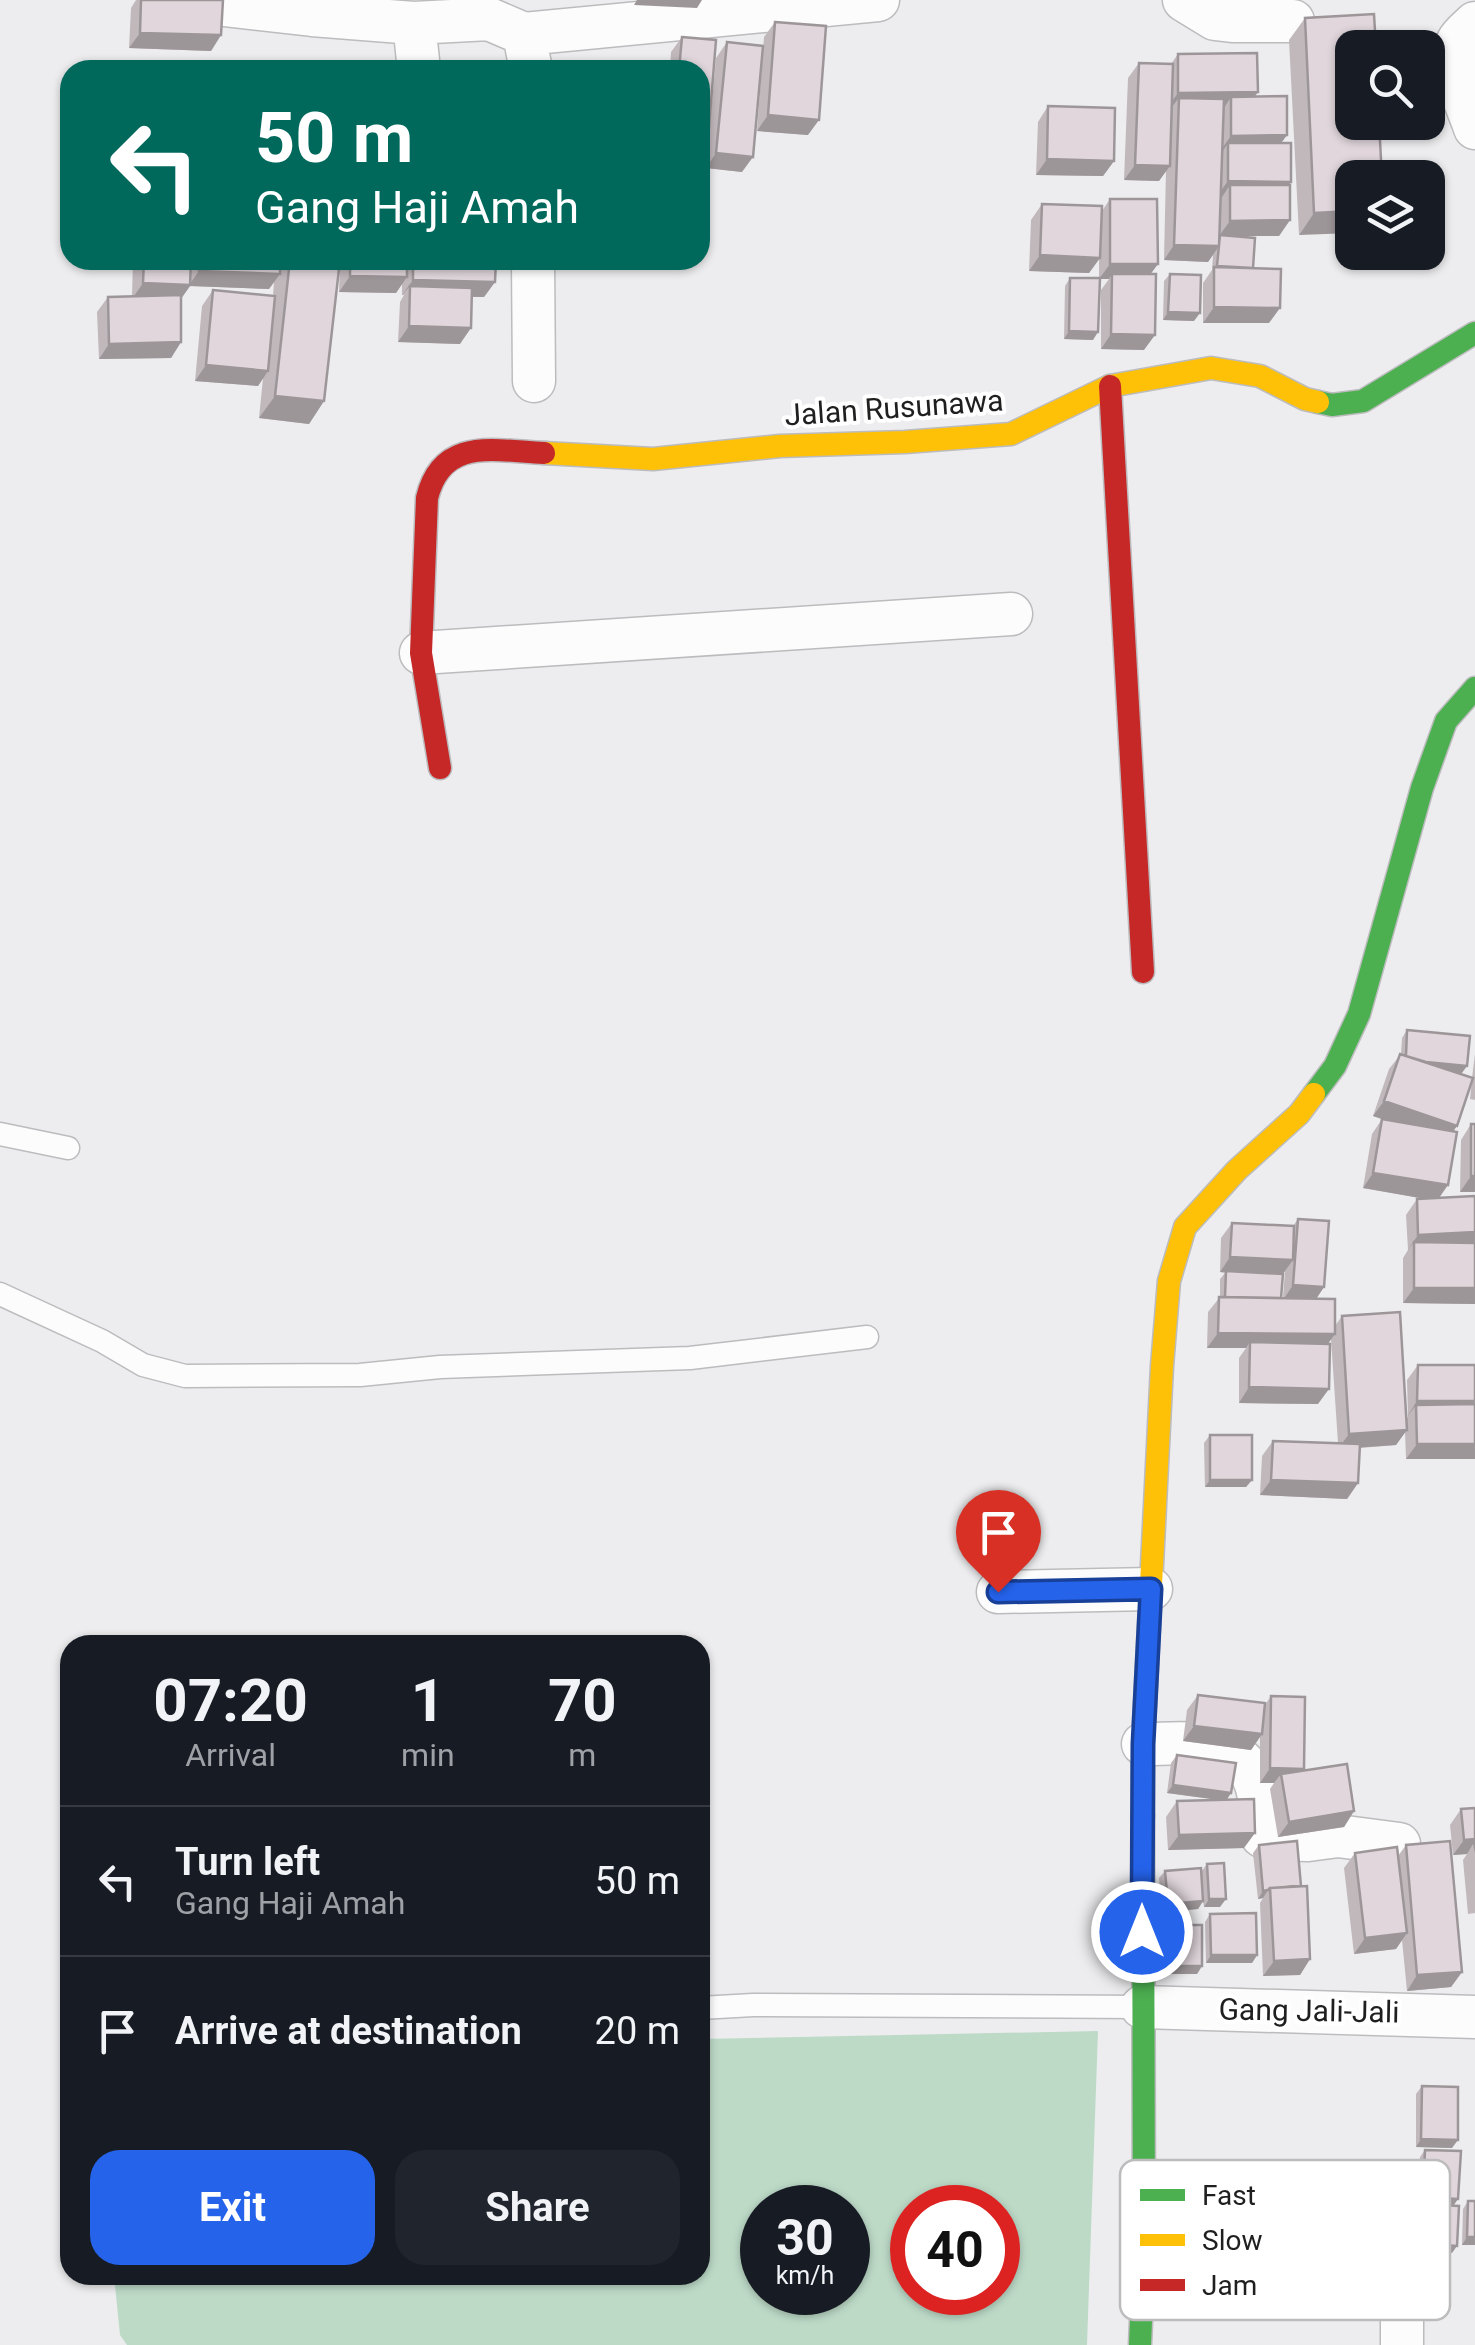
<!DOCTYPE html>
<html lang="en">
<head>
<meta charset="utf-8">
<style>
	body { margin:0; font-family:Roboto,sans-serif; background:#20242c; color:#f1f3f6; height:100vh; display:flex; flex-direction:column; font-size:38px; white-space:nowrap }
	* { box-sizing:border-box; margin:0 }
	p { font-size:32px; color:#9ea1a6 }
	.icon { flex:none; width:55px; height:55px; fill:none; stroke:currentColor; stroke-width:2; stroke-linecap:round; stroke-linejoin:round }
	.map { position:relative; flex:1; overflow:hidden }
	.sheet { position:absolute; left:60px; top:1635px; width:650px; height:650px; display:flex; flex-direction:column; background:#171b24; border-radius:30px; box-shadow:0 2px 8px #0004 }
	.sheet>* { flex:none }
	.top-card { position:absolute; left:60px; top:60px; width:650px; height:210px; border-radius:30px; box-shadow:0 2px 8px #0004; background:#00695c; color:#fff; overflow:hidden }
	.fabs { position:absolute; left:1335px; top:30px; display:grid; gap:20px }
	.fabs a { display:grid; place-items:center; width:110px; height:110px; border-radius:20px; background:#171b24; box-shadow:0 2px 8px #0004; font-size:50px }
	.speed { position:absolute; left:740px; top:2185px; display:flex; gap:20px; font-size:50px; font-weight:700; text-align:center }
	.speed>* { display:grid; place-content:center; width:130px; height:130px; border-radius:50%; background:#171b24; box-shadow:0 2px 8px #0004; line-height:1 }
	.speed small { font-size:25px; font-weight:400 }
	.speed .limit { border:15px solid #d22; background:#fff; color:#111 }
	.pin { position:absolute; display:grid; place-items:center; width:85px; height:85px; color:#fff; margin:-102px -42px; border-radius:50% 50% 50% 0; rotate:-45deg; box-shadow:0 0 10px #0007 }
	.pin .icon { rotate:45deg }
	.me { position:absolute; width:110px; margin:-55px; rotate:0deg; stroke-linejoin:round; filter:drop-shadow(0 0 8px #0008) }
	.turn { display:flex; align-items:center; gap:35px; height:210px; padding:0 30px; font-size:45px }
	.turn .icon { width:130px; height:130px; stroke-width:2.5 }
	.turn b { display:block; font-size:70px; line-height:85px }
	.eta { display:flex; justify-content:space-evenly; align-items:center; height:170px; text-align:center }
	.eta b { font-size:60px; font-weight:700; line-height:70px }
	.action { display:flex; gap:20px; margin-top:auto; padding:20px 30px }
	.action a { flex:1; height:115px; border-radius:30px; background:#2563eb; color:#fff; font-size:40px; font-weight:700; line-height:115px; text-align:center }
	.action a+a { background:#20242c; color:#f1f3f6 }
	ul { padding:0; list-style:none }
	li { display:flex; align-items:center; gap:30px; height:150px; padding:0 30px; border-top:2px solid #363941 }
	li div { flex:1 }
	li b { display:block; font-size:38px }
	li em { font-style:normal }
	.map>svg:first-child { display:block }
	.green { fill:#bddac7; fill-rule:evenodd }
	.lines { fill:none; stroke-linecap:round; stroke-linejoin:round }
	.lane-casing { stroke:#bcbcbe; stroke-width:25 }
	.street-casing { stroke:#bcbcbe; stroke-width:45 }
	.fast-casing { stroke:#bcbcbe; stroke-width:25 }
	.slow-casing { stroke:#bcbcbe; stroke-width:25 }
	.jam-casing { stroke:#bcbcbe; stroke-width:25 }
	.lane { stroke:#fcfcfd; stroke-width:22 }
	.street { stroke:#fcfcfd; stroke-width:42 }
	.fast { stroke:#4caf50; stroke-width:22 }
	.slow { stroke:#ffc107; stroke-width:22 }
	.jam { stroke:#c62828; stroke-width:22 }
	.wall { fill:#c1b8bc; fill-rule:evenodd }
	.shaded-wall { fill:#9d9699 }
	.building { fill:#e0d6db; stroke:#9d9699; stroke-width:2.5 }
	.route-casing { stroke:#184099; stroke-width:25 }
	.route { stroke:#2563eb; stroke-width:18 }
	.labels { text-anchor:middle; stroke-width:8; stroke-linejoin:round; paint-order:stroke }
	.street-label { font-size:30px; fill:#1f1f20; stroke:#fff }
	.key { fill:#fff; stroke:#bcbcbc; stroke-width:2.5 }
	.key-label { font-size:28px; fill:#1f1f20 }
</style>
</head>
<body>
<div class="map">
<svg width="1475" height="2345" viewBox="0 0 1475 2345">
	<rect width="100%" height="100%" fill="#ededef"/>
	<path class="green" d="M1098 2031 1087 2345H127L120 2335 114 2275H700V2039ZM762 2208H848V2292H762ZM912 2208H998V2292H912Z"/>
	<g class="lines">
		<defs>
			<path id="lane" d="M0 1134 68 1148
				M0 1294 102 1341 143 1365 185 1376 360 1375 440 1367 690 1358 867 1337
				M700 2008 753 2005 1142 2007"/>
			<path id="street" d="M180 0 312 15V0
				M1184 0 1215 19 1232 21H1293
				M312 15 414 23 489 19 524 34 531 70
				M414 23 419 70
				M1475 23C1470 28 1461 35 1458 41 1446 67 1467 103 1475 128
				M524 34 878 0
				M533 260 534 381
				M421 653 1011 614
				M998 1592 1151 1589
				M1143 1744C1187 1744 1242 1734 1257 1788 1261 1803 1261 1820 1262 1836L1267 1839 1308 1840 1338 1836 1399 1844
				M1142 2007 1475 2017
				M1402 2202V2345"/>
			<path id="fast" d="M1318 402 1332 405 1363 401 1475 333
				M1314 1094 1335 1066 1359 1014 1422 788 1446 721 1475 688
				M1140 2345 1144 2248 1143 1816"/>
			<path id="slow" d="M544 453 653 459 780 446 905 442 1011 434 1110 386 1211 368 1260 376 1305 399 1318 402
				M1143 1816V1744L1162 1366 1169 1281 1185 1227 1237 1170 1299 1114 1314 1094"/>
			<path id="jam" d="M1110 386 1143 972
				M440 768 421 653 427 498C442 436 495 451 544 453"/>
		</defs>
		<use href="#lane" class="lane-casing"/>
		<use href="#street" class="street-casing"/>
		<use href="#fast" class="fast-casing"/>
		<use href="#slow" class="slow-casing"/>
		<use href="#jam" class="jam-casing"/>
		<use href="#lane" class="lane"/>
		<use href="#street" class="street"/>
		<use href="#fast" class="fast"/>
		<use href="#slow" class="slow"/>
		<use href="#jam" class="jam"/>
	</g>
	<path class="wall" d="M136 0H223L221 35 211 51 129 48 131 8Z
		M1305 18 1379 122 1299 235 1289 40Z
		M775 22 808 135 757 131 764 37Z
		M682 37 700 70H670L671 52Z
		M727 42 742 172 706 168 716 58Z
		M1178 54 1254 97 1287 135 1281 143 1289 185 1290 220 1279 236H1236L1253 268 1269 323H1203V283L1212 270 1213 255 1208 262 1164 260 1166 170 1159 181 1124 180 1128 78 1139 63 1171 64Z
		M1048 106 1114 161 1103 176 1036 175 1038 122Z
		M1110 199 1150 274 1144 350 1101 349V290L1109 279H1100L1093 340 1064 339 1065 286 1070 278H1099V259L1089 273 1029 271 1031 220 1042 204 1102 211Z
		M133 260H496L495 282 484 297H472L460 344 398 342 400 302 404 295H402V284L396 293 339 292 340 262 324 401 309 424 259 418 263 378 258 386 195 381 202 306 213 290 273 296 274 282 269 289 190 286 181 299V342L171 358 99 359 97 312 108 297 132 296Z
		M1170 274 1194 321 1163 320 1164 281Z
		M1407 1030 1467 1066 1461 1074 1472 1078 1475 1054V1100L1470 1099 1472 1080 1457 1126 1453 1131 1439 1198 1475 1304 1403 1303V1258L1408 1250 1406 1215 1417 1199H1426L1363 1188 1372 1134 1382 1119 1373 1116 1389 1069 1401 1054 1402 1038Z
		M1471 1124H1475V1192H1460L1461 1140Z
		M1298 1219 1324 1287 1316 1299 1335 1326 1342 1316 1406 1419 1408 1417 1407 1380 1418 1365H1475V1459H1406L1405 1432 1396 1445 1360 1448 1358 1483 1347 1499 1260 1495 1262 1456 1273 1441 1338 1443 1331 1339 1328 1344 1318 1404 1239 1403V1358L1246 1348H1207L1208 1312 1220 1297V1279L1225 1273 1220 1272 1221 1238 1232 1223 1293 1226ZM1285 1271 1283 1298H1281L1283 1274Z
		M1210 1435 1252 1480 1246 1487H1205L1204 1443Z
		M1198 1695 1265 1705 1271 1696 1304 1769 1302 1771 1354 1811 1344 1827 1278 1837 1270 1789 1274 1783H1260V1737L1251 1750 1183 1741 1187 1710Z
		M1177 1755 1226 1800 1244 1848 1168 1850 1166 1817 1177 1801 1222 1800 1167 1793 1171 1763Z
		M1475 1808V1913L1468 1914 1463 1860 1467 1854 1453 1855 1450 1825 1461 1809Z
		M1259 1845 1310 1959 1300 1975 1263 1976 1260 1903 1263 1898 1258 1899 1253 1853Z
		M1406 1845 1462 1972 1451 1987 1407 1991 1402 1940 1396 1949 1354 1954 1344 1868 1355 1853 1398 1856Z
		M1207 1864 1220 1907H1204L1203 1901 1198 1909 1162 1912 1159 1878 1165 1871 1201 1872Z
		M1210 1914 1257 1955 1252 1963H1206L1205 1922Z
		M1166 1925 1202 1966 1197 1974H1161V1932Z
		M1422 2086 1452 2148 1416 2147V2094Z
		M1425 2150 1458 2199 1453 2206 1452 2253 1413 2251 1415 2212 1420 2205H1417L1420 2157Z
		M1468 2201H1475V2245H1462L1463 2209Z"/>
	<path class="shaded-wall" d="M637 0H702L697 8 634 5Z
		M140 33 221 35 211 51 129 48Z
		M1258 92 1247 108 1231 97 1224 108 1179 98 1171 108H1167L1178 93Z
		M768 115 819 120 808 135 757 131Z
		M1287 135 1276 150 1228 143 1223 151H1220L1231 136Z
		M716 153 753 157 742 172 706 168Z
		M1047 159 1114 161 1103 176 1036 175Z
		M1135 165 1170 166 1159 181 1124 180Z
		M1228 181 1291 182 1280 197 1230 185 1222 197 1217 196Z
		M1352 211V233L1299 235 1314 213Z
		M1290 220 1279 236H1219L1230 221Z
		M1174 245 1219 246 1208 262 1164 260Z
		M1040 255 1100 258 1089 273 1029 271Z
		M1110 264H1158L1147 279 1112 274 1109 279H1099Z
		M199 271 280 274 269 289 190 286 180 300 132 299 143 283 189 285Z
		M350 276 407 277 396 293 339 292Z
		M413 280 495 282 484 297 410 296V286L402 295Z
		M1214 307 1280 308 1269 323H1203Z
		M1168 312 1200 313 1194 321 1163 320Z
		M409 326 471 328 460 344 398 342Z
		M1069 331 1098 332 1093 340 1064 339Z
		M1111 334 1155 335 1144 350 1101 349Z
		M181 342 171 358 99 359 109 344Z
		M206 365 268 371 258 386 195 381Z
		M275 396 324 401 309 424 259 418Z
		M1405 1061 1467 1066 1461 1074Z
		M1384 1101 1457 1126 1446 1141 1373 1116Z
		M1373 1173 1448 1185 1437 1201 1363 1188Z
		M1471 1176H1475V1192H1460Z
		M1475 1232V1247L1414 1242 1407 1251 1418 1235Z
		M1230 1257 1293 1260 1282 1275 1220 1272Z
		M1293 1285 1324 1287 1314 1302 1283 1300Z
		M1414 1288H1475V1304L1403 1303Z
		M1218 1333 1335 1334 1324 1349 1250 1342 1246 1348H1207Z
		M1249 1387 1329 1389 1318 1404 1239 1403Z
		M1417 1401H1475V1417L1416 1405 1407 1417Z
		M1407 1430 1396 1445 1338 1449 1349 1434Z
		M1417 1444H1475V1459H1406Z
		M1210 1480H1252L1246 1487H1205Z
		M1271 1480 1358 1483 1347 1499 1260 1495Z
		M1194 1726 1262 1734 1251 1750 1183 1741Z
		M1270 1768 1304 1769 1293 1784 1281 1774 1274 1783H1260Z
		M1173 1785 1231 1793 1226 1801 1167 1793Z
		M1354 1811 1344 1827 1278 1837 1289 1822Z
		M1255 1833 1244 1848 1168 1850 1179 1835Z
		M1475 1839V1853L1473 1844 1467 1854 1453 1855 1464 1840Z
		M1268 1890 1263 1898 1258 1899 1263 1891Z
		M1209 1899H1226L1220 1907H1204Z
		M1203 1901 1198 1909 1162 1912 1168 1904Z
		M1407 1933 1396 1949 1354 1954 1365 1938Z
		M1211 1955H1257L1252 1963H1206Z
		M1310 1959 1300 1975 1263 1976 1274 1961Z
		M1166 1966H1202L1197 1974H1161Z
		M1462 1972 1451 1987 1407 1991 1417 1975Z
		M1421 2139 1458 2140 1452 2148 1416 2147Z
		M1423 2197 1458 2199 1453 2206 1417 2205Z
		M1467 2237H1475V2245H1462Z
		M1418 2243 1457 2246 1452 2253 1413 2251Z"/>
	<path class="building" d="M141 0H223L221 35 140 33Z
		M1374 14 1376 48H1352V122H1379L1382 178H1352V211L1314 213 1305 18Z
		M775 22 826 26 819 120 768 115Z
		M682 37 716 40 707 152H700V70H679Z
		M727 42 763 46 753 157 716 153Z
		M1257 53 1258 92 1178 93V54Z
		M1139 63 1173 64 1170 166 1135 165Z
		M127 67 156 68V70H127Z
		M1287 96V135L1231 136V97Z
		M1179 98 1224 99 1219 246 1174 245Z
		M1048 106 1115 108 1114 161 1047 159Z
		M1228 143H1291V182L1228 181Z
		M1230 185H1290V220L1230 221Z
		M1110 199H1157L1158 264H1110Z
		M1042 204 1102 206 1100 258 1040 255Z
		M1220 235 1255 238 1253 268 1217 266Z
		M144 260H191L190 285 143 283Z
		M199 260H280V274L199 271Z
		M290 260H340L324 401 275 396Z
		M350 260H407V277L350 276Z
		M413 260H496L495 282 413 280Z
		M1214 267 1281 269 1280 308 1214 307Z
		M1112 274H1156L1155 335 1111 334Z
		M1170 274 1201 275 1200 313 1168 312Z
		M1070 278H1100L1098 332 1069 331Z
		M410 286 472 288 471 328 409 326Z
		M213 290 275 296 268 371 206 365Z
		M181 295V342L109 344 108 297Z
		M1407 1030 1470 1036 1467 1066 1426 1062 1406 1056Z
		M1400 1054 1473 1078 1457 1126 1384 1101Z
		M1382 1119 1457 1132 1448 1185 1373 1173Z
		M1471 1124H1475V1176H1471Z
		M1475 1196V1232L1418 1235 1417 1199Z
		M1298 1219 1329 1221 1324 1287 1293 1285Z
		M1232 1223 1294 1226 1293 1260 1230 1257Z
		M1414 1242 1475 1243V1288H1414Z
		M1226 1271 1283 1274 1281 1298 1225 1297Z
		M1219 1297 1335 1299V1334L1218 1333Z
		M1400 1312 1407 1430 1349 1434 1342 1316Z
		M1250 1342 1330 1344 1329 1389 1249 1387Z
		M1418 1365H1475V1401H1417Z
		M1475 1404V1444H1417L1416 1405Z
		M1210 1435H1252V1480H1210Z
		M1273 1441 1360 1444 1358 1483 1271 1480Z
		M1198 1695 1265 1703 1262 1734 1194 1726Z
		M1271 1696 1305 1697 1304 1769 1270 1768Z
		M1177 1755 1236 1763 1231 1793 1173 1785Z
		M1347 1764 1354 1811 1289 1822 1281 1774Z
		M1254 1799 1255 1833 1179 1835 1177 1801Z
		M1475 1808V1839L1464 1840 1461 1809Z
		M1297 1841 1301 1886 1270 1888 1268 1890 1263 1891 1259 1845Z
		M1450 1841 1462 1972 1417 1975 1406 1845Z
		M1397 1847 1407 1933 1365 1938 1355 1853Z
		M1224 1863 1226 1899H1209L1207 1864Z
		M1201 1868 1203 1901 1168 1904 1165 1871Z
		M1307 1886 1310 1959 1274 1961 1270 1888Z
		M1256 1913 1257 1955H1211L1210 1914Z
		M1166 1925H1202V1966H1166Z
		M1422 2086 1458 2087V2140L1421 2139Z
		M1425 2150 1461 2151 1458 2199 1423 2197Z
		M1468 2201H1475V2237H1467Z
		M1421 2204 1459 2206 1457 2246 1418 2243Z"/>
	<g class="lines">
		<defs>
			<path id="route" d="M998 1592 1151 1589 1143 1744 1142 1932"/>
		</defs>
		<use href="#route" class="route-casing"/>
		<use href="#route" class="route"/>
	</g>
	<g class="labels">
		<g class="street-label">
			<text transform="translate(894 408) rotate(-4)" y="10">Jalan Rusunawa</text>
			<text transform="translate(1309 2011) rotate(1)" y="10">Gang Jali-Jali</text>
		</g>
	</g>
	<rect x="1120" y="2160" width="330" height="160" rx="15" class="key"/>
	<rect x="1140" y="2189" width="45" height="12" fill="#4caf50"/>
	<rect x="1140" y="2234" width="45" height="12" fill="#ffc107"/>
	<rect x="1140" y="2279" width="45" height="12" fill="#c62828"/>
	<g class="key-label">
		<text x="1202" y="2205">Fast</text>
		<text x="1202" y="2250">Slow</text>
		<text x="1202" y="2295">Jam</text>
	</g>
</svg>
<div class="fabs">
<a><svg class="icon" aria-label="search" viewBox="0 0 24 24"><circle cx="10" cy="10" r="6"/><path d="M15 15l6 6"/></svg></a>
<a><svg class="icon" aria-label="layers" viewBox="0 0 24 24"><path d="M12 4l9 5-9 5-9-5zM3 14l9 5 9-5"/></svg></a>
</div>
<div class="speed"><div>30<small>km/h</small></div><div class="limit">40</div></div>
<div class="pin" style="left:998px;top:1592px;background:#d93025"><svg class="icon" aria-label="arrive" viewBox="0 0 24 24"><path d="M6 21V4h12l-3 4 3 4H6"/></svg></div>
<svg class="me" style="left:1142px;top:1932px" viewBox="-20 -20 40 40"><circle r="17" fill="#2563eb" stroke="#fff" stroke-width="3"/><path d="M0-11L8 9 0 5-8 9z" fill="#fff"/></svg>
<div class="top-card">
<div class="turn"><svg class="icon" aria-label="left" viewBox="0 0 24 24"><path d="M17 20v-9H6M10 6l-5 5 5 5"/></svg><div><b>50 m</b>Gang Haji Amah</div></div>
</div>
<section class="sheet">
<div class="eta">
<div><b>07:20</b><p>Arrival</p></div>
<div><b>1</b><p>min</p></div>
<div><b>70</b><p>m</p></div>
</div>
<ul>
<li><svg class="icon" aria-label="left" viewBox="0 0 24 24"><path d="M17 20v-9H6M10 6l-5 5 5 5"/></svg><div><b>Turn left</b><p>Gang Haji Amah</p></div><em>50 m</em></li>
<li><svg class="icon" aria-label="arrive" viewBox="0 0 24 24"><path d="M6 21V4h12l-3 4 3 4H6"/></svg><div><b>Arrive at destination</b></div><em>20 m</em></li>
</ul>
<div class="action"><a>Exit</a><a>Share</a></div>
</section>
</div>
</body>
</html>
